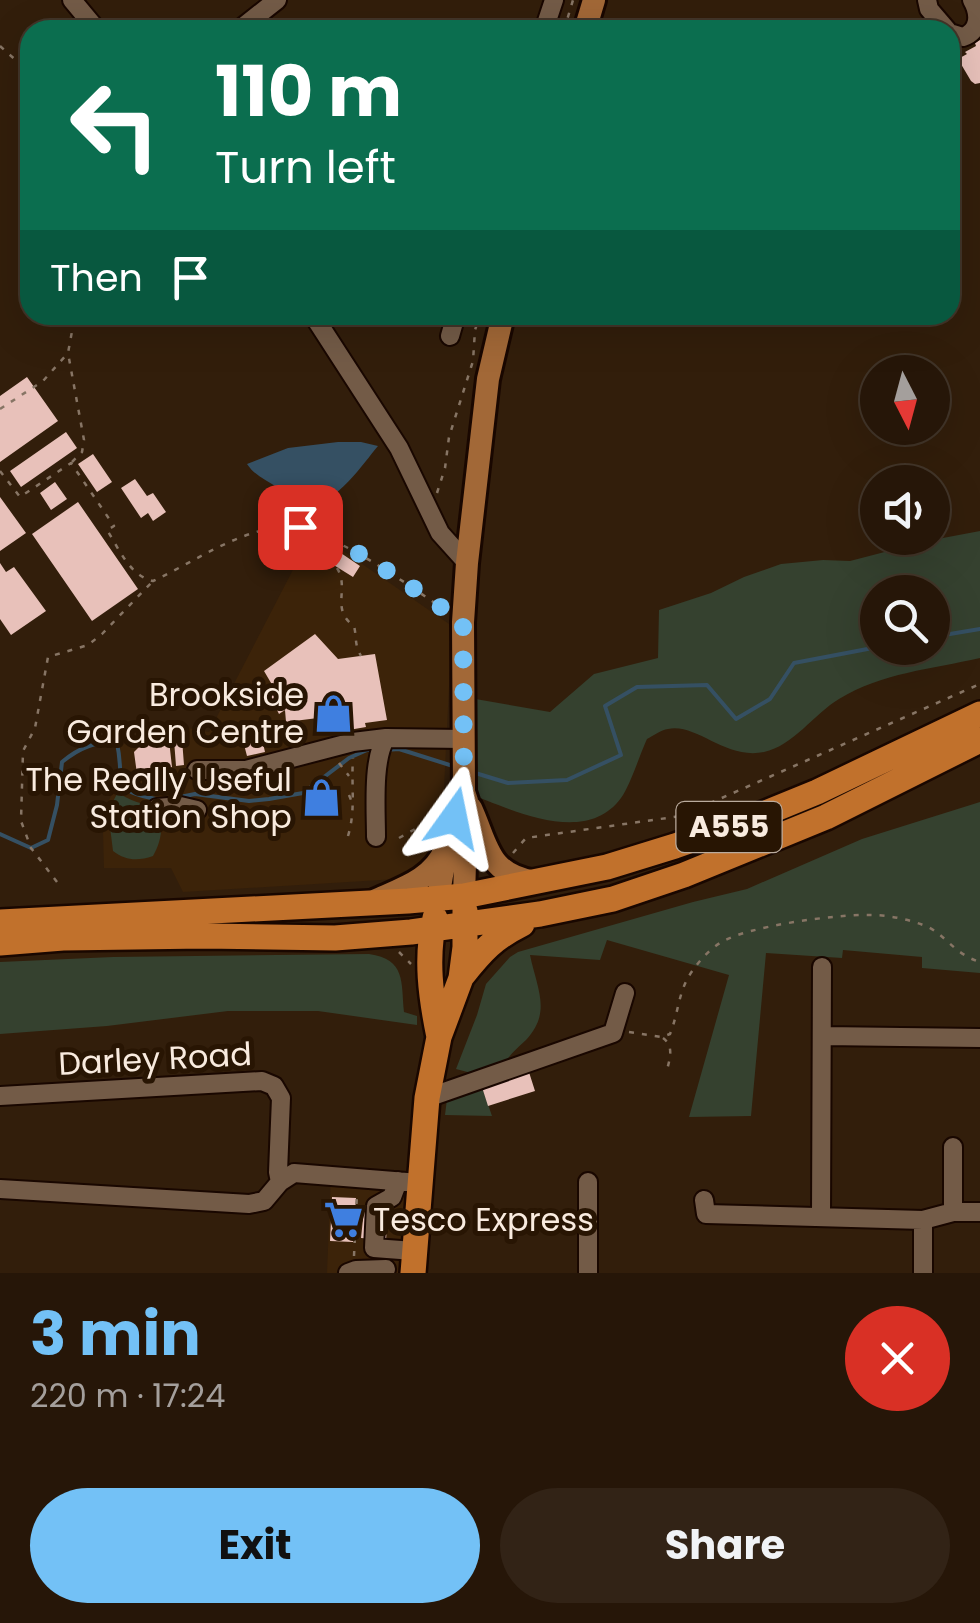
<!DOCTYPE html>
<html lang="en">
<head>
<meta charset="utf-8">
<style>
	body { margin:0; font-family:Poppins,sans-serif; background:#322316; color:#f1f3f6; height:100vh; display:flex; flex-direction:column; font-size:38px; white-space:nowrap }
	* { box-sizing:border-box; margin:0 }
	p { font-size:32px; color:#a49f9c }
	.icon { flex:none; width:55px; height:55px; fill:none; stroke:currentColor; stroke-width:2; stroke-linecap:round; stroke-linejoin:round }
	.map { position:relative; height:1273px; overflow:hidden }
	.side { display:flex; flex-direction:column; background:#261608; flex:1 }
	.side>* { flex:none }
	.top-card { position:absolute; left:20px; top:20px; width:940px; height:305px; border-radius:30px; box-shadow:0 10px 40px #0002,0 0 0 2px #423529; background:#0b6e4f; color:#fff; overflow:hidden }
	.needle { width:65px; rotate:174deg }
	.fabs { position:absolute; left:860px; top:355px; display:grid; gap:20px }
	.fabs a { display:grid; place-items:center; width:90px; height:90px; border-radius:50%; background:#261608; box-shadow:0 10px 40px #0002,0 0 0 2px #423529; font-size:50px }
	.pin { position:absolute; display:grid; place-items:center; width:85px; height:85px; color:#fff; margin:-42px; border-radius:20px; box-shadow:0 5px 15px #0006 }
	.me { position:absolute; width:110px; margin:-55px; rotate:12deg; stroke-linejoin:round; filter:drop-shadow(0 0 8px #0008) }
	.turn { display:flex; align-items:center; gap:35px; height:210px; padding:0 30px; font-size:45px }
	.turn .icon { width:130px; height:130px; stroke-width:2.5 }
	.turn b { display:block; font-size:70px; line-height:85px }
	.then { display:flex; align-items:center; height:95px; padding:0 30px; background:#0003; gap:20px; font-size:38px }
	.round { display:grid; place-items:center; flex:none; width:105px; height:105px; border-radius:52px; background:#322316 }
	.summary { display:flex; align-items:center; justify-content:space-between; height:170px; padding:0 30px }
	h1 { font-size:60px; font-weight:700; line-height:75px; color:#73c1f6 }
	.primary-button { display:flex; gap:20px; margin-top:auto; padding:20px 30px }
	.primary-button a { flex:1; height:115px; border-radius:60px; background:#73c1f6; color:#111; font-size:40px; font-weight:700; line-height:115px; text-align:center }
	.primary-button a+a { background:#322316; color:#f1f3f6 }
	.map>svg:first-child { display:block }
	.built { fill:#3c2309 }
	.green { fill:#35412f; fill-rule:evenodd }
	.water { fill:#355063 }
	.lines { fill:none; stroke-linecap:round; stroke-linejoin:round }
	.stream { stroke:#355063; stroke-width:4 }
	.building { fill:#e8c1ba }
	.minor-casing { stroke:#190700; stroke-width:22 }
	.major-casing { stroke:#190700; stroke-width:28 }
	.highway-casing { stroke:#190700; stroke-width:30 }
	.path { stroke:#877565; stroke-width:2.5; stroke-dasharray:5 8; stroke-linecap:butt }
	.minor { stroke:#735b47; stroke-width:18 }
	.major { stroke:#a26837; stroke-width:22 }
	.highway { stroke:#c1712c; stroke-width:25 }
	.route { stroke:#73c1f6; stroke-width:18; stroke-dasharray:0 32.4 }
	.labels { text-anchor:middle; stroke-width:10; stroke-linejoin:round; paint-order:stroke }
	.shield { fill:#281503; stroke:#baab9d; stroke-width:2.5 }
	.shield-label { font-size:30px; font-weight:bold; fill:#f9ebdf }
	.poi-label { font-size:32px; fill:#f9ebdf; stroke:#281503; text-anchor:end }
	.street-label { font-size:32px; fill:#f9ebdf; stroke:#281503 }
</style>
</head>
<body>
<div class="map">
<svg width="980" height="1273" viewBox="0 0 980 1273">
	<rect width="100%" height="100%" fill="#321e0b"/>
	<path class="built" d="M312 533 326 539 452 626 443 809 432 851 416 870 397 879 183 892 171 868H104L103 832 106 806 122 774 120 746 138 737 178 726 209 732Z
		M331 1176 419 1183 413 1273H327Z"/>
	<path class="green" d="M980 531V658C932 669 881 673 839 699 814 714 793 746 764 752 725 760 697 723 668 729 661 730 653 736 647 739 640 754 630 786 621 798 585 847 511 809 467 793L464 697 550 712 594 674 658 658 659 610 711 593 744 577 781 564 823 560 850 561 927 541ZM878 592H932V648H878Z
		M118 792C133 804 146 802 160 812 163 829 161 842 153 856 138 861 126 861 113 851L108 811Z
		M980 802V973L922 968V957L843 950 842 958 766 953 751 1116 689 1117 729 975 607 940 600 960 530 955C537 989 552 1012 526 1040 518 1048 510 1053 505 1064L475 1074 456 1069 477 1015 486 984 510 957 518 952 693 902 747 889 862 839Z
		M369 954C406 959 401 982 404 1012L417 1016V1025L318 1011H228L107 1026 0 1034V962L113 957Z
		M481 1084 492 1116 445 1115 447 1099Z"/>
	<path class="water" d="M338 442H361L378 446C361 466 329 516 298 502 291 498 285 492 278 488 266 480 255 476 247 464L288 448Z"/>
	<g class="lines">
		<path class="stream" d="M932 637 980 629
			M385 750 399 749 453 766
			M472 772 508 783 567 780 621 755 605 706 637 687 707 685 736 719 770 699 794 663 878 647
			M175 798 195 794 249 801 269 799 303 793 349 758 367 750H376
			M0 834 31 848 48 840 57 805 62 762C79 748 95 741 117 743 126 785 107 790 161 800"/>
	</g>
	<path class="building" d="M980 40V83L975 84 971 81 958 59 967 54 965 52 976 46 975 43Z
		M27 377 58 421 0 462V396Z
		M66 432 77 448 21 487 10 471Z
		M93 454 112 482 97 492 78 464Z
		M135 479 147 496 153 493 166 512 153 521 148 513 141 518 121 488Z
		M55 482 67 499 51 510 40 493Z
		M0 497 26 533 0 551Z
		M78 502 138 589 92 621 32 534Z
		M332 547 360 566 353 577 324 559Z
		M0 563 6 572 14 567 46 611 11 635 0 619Z
		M315 634 338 659 375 654 387 720 365 723 366 727 320 735 318 718 286 722 285 710 279 714 269 694 274 688 264 671Z
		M259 726 265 752 247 756 242 737 244 736 243 730Z
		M182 739 184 765 176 766 174 740Z
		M169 740 172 767 148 770 149 778 137 774 134 752 142 744Z
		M528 1069 535 1091 488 1106 481 1084Z
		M332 1197 356 1198 353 1242 330 1241Z
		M364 1210 388 1212 386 1240 361 1238Z"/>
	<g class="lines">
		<defs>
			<path id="minor" d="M72 0 97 30
				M927 0 929 9 947 30
				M239 30 277 0
				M544 30 554 0
				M950 33 963 37C980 31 980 14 972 0
				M313 315 399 448 440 533 467 563
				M450 336 456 315
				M197 770H246L353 742 386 738 464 739
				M157 808 180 806 197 810
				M376 837C376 811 372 759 386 738
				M823 1036 980 1038
				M0 1096 262 1081 274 1086 281 1098 278 1172 280 1182
				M427 1098 613 1033 625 993
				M953 1147V1212
				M398 1181 392 1197 376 1206 374 1248 414 1251
				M0 1189 249 1204 264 1201 280 1182 294 1173 419 1183
				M704 1200 706 1214 923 1220 953 1212H980
				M821 1217 822 967
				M923 1220V1273
				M348 1273 356 1270 386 1269
				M588 1273V1182"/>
			<path id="major" d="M585 30 594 0
				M471 808C488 845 487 874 535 882
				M464 896 467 801 464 792 463 622 467 563 488 379 503 315
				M438 899 447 846 459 804
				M376 900C403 888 434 878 445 849"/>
			<path id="highway" d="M435 918C425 957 431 998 439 1037
				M0 922 408 901 464 896 607 867 675 846 746 821 817 792 980 714
				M0 943 63 938 204 936 335 938 411 932 540 914 613 899 684 875 826 817 980 740
				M463 975C482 951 494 938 522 924
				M413 1273 427 1098 439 1037 461 978 465 947V911"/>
		</defs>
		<use href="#minor" class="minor-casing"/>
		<use href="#major" class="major-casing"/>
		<use href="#highway" class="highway-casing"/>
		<path class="path" d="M564 30 573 0
			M0 46 30 73
			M0 409 43 381 68 353
			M72 462 82 452 84 440 68 353 75 315
			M0 471 20 497 71 463 114 526 107 530C119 549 130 576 153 581 194 562 235 532 281 527 324 523 408 585 445 610
			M437 493 445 468 449 437 473 361 475 330 480 315
			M337 568C350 589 330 609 354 626 357 638 354 644 361 656
			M339 763 349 776
			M349 795 353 805
			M348 836C356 810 351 785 353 758
			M399 838 437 817
			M513 853 526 838 681 816 980 684
			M57 882 31 848 21 821 23 751 35 728 48 657 88 645 102 634 152 582
			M399 952 411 964
			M629 1032 662 1037 670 1034C679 1012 678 990 693 970 700 960 710 949 720 943 746 926 838 914 870 915 888 915 907 919 923 925 944 932 953 954 980 962
			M663 1038C674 1046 670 1058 667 1070
			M354 1256 357 1194"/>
		<use href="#minor" class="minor"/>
		<use href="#major" class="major"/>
		<use href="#highway" class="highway"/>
	</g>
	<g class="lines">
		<path class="route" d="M300 527C357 545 413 589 463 622L464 792 454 818"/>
	</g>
	<defs>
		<symbol id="shop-bare" viewBox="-9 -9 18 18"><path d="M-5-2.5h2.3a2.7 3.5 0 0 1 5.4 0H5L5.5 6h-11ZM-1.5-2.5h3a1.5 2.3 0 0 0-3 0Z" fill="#3f7fe0" stroke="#281503" stroke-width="2.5" paint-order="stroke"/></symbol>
		<symbol id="supermarket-bare" viewBox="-9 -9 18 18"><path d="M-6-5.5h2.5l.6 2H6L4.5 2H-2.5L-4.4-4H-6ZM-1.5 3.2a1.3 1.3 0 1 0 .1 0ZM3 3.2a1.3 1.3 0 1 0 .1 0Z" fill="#3f7fe0" stroke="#281503" stroke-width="2.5" paint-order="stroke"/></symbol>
	</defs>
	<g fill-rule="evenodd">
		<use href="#shop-bare" x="306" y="686" width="55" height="55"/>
		<use href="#shop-bare" x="294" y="770" width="55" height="55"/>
		<use href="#supermarket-bare" x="316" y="1192" width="55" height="55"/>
	</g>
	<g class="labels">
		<rect class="shield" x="676.5" y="802" width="105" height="50" rx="8"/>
		<g class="shield-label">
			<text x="729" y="837">A555</text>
		</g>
		<g class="poi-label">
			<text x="304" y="706">Brookside<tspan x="304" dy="37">Garden Centre</tspan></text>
			<text x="292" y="791">The Really Useful<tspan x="292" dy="37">Station Shop</tspan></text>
			<text x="373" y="1231" text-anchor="start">Tesco Express</text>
		</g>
		<g class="street-label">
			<text transform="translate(155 1059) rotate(-3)" y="11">Darley Road</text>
		</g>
	</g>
</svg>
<div class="fabs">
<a><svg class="needle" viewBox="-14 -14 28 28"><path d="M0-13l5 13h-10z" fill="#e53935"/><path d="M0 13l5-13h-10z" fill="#a49f9c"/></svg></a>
<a><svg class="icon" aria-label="sound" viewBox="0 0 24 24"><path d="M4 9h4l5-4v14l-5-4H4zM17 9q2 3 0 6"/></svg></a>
<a><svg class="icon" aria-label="search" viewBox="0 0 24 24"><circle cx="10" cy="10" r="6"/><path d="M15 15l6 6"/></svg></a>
</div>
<div class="pin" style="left:300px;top:527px;background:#d93025"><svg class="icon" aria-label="arrive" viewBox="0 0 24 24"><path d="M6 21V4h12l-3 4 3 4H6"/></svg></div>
<svg class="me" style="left:454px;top:818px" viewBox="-20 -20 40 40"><path d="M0-17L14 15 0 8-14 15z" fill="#73c1f6" stroke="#fff" stroke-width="4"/></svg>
<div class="top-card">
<div class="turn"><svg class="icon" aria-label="left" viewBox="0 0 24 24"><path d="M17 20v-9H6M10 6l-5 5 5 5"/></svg><div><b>110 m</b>Turn left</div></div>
<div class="then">Then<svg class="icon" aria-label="arrive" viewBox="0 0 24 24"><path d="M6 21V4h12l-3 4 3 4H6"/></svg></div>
</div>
</div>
<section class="side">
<div class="summary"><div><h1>3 min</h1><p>220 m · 17:24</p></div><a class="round" style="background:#d93025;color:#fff"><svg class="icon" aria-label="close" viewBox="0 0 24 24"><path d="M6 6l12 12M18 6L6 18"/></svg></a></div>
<div class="primary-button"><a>Exit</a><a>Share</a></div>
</section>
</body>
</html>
